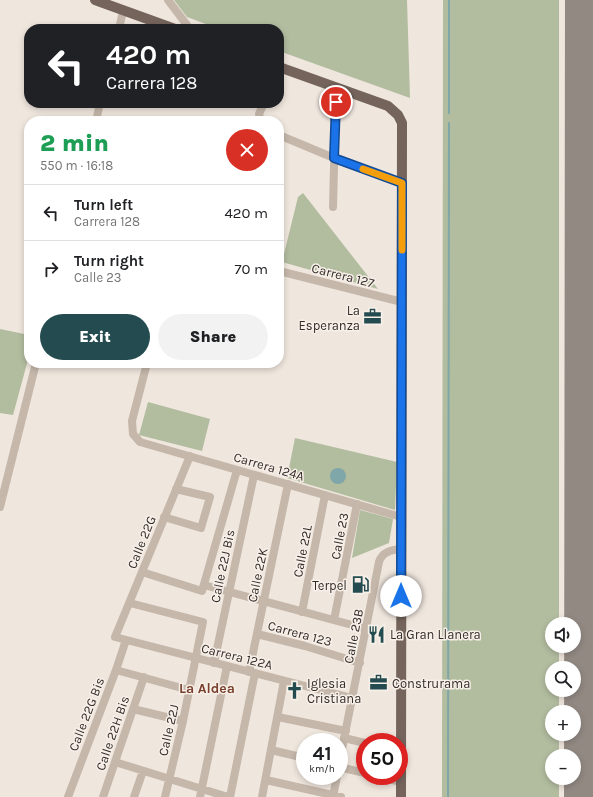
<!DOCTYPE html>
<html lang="en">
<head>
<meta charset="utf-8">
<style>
	body { margin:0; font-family:Karla,sans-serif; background:#f2f2f2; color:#202124; height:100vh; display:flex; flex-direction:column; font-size:15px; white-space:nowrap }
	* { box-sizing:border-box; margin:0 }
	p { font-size:13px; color:#757577 }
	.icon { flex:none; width:22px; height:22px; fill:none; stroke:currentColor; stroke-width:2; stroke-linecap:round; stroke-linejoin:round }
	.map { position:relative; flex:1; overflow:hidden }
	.panel { position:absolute; left:24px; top:116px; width:260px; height:252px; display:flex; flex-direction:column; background:#fff; border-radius:16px; box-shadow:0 2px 6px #0003 }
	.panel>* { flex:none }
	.banner { position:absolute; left:24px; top:24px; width:260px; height:84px; border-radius:16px; box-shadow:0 2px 6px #0003; background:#202124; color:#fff; overflow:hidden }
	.tools { position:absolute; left:545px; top:617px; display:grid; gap:8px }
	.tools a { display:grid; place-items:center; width:36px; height:36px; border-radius:50%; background:#fff; box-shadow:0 2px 6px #0003; font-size:20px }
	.speed { position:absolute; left:296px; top:733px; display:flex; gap:8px; font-size:20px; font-weight:700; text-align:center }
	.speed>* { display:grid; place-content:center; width:52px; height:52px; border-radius:50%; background:#fff; box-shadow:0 2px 6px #0003; line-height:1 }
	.speed small { font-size:10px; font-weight:400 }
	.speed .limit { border:6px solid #d22; background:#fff; color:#111 }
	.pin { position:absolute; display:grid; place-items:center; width:34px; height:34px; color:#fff; margin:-17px; border:2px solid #fff; border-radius:50%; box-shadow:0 1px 4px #0007 }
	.me { position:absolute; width:44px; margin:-22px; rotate:0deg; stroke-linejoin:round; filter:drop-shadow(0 0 3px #0008) }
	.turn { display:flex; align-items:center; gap:14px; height:84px; padding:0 16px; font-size:18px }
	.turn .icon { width:52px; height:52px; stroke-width:2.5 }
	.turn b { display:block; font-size:28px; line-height:34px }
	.round { display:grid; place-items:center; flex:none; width:42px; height:42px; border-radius:21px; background:#f2f2f2 }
	.summary { display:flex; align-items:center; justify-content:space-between; height:68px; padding:0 16px }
	h1 { font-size:24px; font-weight:800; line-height:30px; color:#1e9e55 }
	.action { display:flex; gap:8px; margin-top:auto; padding:8px 16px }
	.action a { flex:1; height:46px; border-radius:24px; background:#244c50; color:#fff; font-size:16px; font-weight:800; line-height:46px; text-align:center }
	.action a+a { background:#f2f2f2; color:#202124 }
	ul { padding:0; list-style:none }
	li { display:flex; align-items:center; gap:12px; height:56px; padding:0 16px; border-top:1px solid #e0e0e0 }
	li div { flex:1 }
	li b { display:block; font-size:15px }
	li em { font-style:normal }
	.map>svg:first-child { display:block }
	.green { fill:#b2bc9f }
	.water { fill:#7fa6a8 }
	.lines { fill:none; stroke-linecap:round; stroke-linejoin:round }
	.stream { stroke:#7fa6a8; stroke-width:2 }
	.taxiway { stroke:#928983; stroke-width:18 }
	.runway { stroke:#928983; stroke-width:44 }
	.minor { stroke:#c5b7aa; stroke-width:8 }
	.major { stroke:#74645c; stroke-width:10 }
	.route-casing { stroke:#114b97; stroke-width:10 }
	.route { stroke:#1a73e8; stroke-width:7 }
	.slow { stroke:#f59e0b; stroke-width:7 }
	.labels { text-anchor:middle; stroke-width:3; stroke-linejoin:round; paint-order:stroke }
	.street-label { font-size:13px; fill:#342c29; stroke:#f7f0e9 }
	.poi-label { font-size:13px; fill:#342c29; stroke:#f7f0e9; text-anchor:start }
	.neighbourhood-label { font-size:14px; font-weight:bold; fill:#783f2c; stroke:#f7f0e9 }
</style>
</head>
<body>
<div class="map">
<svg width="593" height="797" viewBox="0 0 593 797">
	<rect width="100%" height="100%" fill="#efe6dd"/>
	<path class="green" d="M174 0H407L410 98 279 51V29H219L187 17Z
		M443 0H559V624H552V646H559V668H552V690H559V712H552V734H559V756H552V778H559V797H442Z
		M303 193 378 289 282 262 298 197Z
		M0 329 29 335V356L13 415 0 413Z
		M148 402 210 419 202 451 139 435Z
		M295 438 397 462 395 510 287 478Z
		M360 510 393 519 389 543 352 558Z"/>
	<path class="water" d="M330 476a8 8 0 1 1 16 0a8 8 0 1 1-16 0Z"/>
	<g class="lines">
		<path class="stream" d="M449 113V0
			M448 797 449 123"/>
		<path class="taxiway" d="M587 296 593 335
			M586 488 593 469"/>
		<path class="runway" d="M586 797 587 0"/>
		<path class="minor" d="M168 0 190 29
			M119 29 123 11
			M96 121 100 103
			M261 121 259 114 264 103
			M279 135 334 158 402 183
			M333 207 336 87
			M279 271 402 302
			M147 363 132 421 133 434 140 442 401 517
			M190 456 115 637 352 698
			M0 507 36 363
			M164 517 201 528 210 497 176 489
			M142 572 202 591 237 470
			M204 585 367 629
			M130 603 203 622 183 721 165 797
			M302 612 325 495
			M334 620 357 504
			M257 634 305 646 360 663
			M214 663 254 475
			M116 670 189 690
			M249 672 288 484
			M133 709 183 721
			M278 717 346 731
			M344 738 365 743
			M271 750 305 758
			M115 762 228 797
			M339 764 379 562C382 552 391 550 401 549
			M339 767 365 773
			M377 776 401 782
			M266 780 341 797
			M68 797 116 670 126 640
			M103 797 144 677
			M134 797 143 771
			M200 797 227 666
			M230 797 255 673
			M262 797 284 681
			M333 797 337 776"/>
		<path class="major" d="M95 0 175 29
			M279 67 388 106 398 115 402 123 401 797"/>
	</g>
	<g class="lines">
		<defs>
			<path id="route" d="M336 102 334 158 402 183 401 596"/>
		</defs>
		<use href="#route" class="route-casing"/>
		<use href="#route" class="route"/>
		<path class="slow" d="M363 169 402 183V250"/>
	</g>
	<defs>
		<symbol id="office-bare" viewBox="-9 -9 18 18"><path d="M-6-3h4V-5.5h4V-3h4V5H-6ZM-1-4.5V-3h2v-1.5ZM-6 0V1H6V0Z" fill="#244c50" stroke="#f7f0e9" stroke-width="2.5" paint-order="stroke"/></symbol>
		<symbol id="fuel-bare" viewBox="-9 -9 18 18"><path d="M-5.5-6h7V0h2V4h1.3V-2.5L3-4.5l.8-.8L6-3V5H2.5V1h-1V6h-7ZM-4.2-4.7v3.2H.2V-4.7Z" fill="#244c50" stroke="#f7f0e9" stroke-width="2.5" paint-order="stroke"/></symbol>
		<symbol id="restaurant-bare" viewBox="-9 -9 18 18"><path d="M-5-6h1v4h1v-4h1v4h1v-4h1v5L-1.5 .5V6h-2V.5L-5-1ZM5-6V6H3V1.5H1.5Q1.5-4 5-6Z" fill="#244c50" stroke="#f7f0e9" stroke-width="2.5" paint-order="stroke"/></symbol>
		<symbol id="church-bare" viewBox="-9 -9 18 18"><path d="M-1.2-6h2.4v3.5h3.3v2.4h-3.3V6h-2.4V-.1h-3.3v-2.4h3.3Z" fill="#244c50" stroke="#f7f0e9" stroke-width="2.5" paint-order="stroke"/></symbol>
	</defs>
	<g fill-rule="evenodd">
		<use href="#office-bare" x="360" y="304" width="25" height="25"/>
		<use href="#fuel-bare" x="348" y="572" width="25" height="25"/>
		<use href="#restaurant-bare" x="364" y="622" width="25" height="25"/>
		<use href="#office-bare" x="366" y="670" width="25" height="25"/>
		<use href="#church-bare" x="282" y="678" width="25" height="25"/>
	</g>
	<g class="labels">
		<g class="street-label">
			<text transform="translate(343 275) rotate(14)" y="5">Carrera 127</text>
			<text transform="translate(269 466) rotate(16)" y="5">Carrera 124A</text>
			<text transform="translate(339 536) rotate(-79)" y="5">Calle 23</text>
			<text transform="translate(141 542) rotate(-68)" y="5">Calle 22G</text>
			<text transform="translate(302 551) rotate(-79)" y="5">Calle 22L</text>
			<text transform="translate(222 566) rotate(-78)" y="5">Calle 22J Bis</text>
			<text transform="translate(257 575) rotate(-78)" y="5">Calle 22K</text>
			<text transform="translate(300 633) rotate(15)" y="5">Carrera 123</text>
			<text transform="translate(353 636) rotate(-79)" y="5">Calle 23B</text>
			<text transform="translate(237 656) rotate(14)" y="5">Carrera 122A</text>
			<text transform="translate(86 714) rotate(-69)" y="5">Calle 22G Bis</text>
			<text transform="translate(168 730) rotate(-77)" y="5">Calle 22J</text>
			<text transform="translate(112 733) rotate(-71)" y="5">Calle 22H Bis</text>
		</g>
		<g class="poi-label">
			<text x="360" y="315" text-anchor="end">La<tspan x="360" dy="15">Esperanza</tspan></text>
			<text x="347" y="590" text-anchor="end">Terpel</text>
			<text x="390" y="639">La Gran Llanera</text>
			<text x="307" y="688">Iglesia<tspan x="307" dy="15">Cristiana</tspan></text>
			<text x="392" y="688">Construrama</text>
		</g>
		<g class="neighbourhood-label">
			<text x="207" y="693">La Aldea</text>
		</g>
	</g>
</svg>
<div class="tools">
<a><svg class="icon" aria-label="sound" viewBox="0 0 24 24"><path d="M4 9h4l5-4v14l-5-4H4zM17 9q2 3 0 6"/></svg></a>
<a><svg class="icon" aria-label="search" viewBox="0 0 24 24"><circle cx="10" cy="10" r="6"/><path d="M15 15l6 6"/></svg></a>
<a>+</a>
<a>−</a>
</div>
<div class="speed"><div>41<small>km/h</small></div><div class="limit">50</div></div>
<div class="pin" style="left:336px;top:102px;background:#d93025"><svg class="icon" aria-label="arrive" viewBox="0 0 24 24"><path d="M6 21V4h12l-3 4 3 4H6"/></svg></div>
<svg class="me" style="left:401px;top:596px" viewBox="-20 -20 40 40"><circle r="19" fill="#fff"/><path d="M0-13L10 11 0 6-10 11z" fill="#1a73e8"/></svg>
<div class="banner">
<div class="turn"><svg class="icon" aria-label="left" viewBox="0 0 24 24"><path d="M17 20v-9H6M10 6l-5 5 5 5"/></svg><div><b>420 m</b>Carrera 128</div></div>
</div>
<section class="panel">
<div class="summary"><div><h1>2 min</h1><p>550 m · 16:18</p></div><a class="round" style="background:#d93025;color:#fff"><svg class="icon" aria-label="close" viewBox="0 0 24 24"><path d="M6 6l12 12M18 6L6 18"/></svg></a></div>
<ul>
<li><svg class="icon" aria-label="left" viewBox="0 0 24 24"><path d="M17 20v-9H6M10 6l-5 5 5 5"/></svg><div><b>Turn left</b><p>Carrera 128</p></div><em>420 m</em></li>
<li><svg class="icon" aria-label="right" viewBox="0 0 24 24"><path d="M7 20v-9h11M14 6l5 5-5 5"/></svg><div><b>Turn right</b><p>Calle 23</p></div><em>70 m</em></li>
</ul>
<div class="action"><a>Exit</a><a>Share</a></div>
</section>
</div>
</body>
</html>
